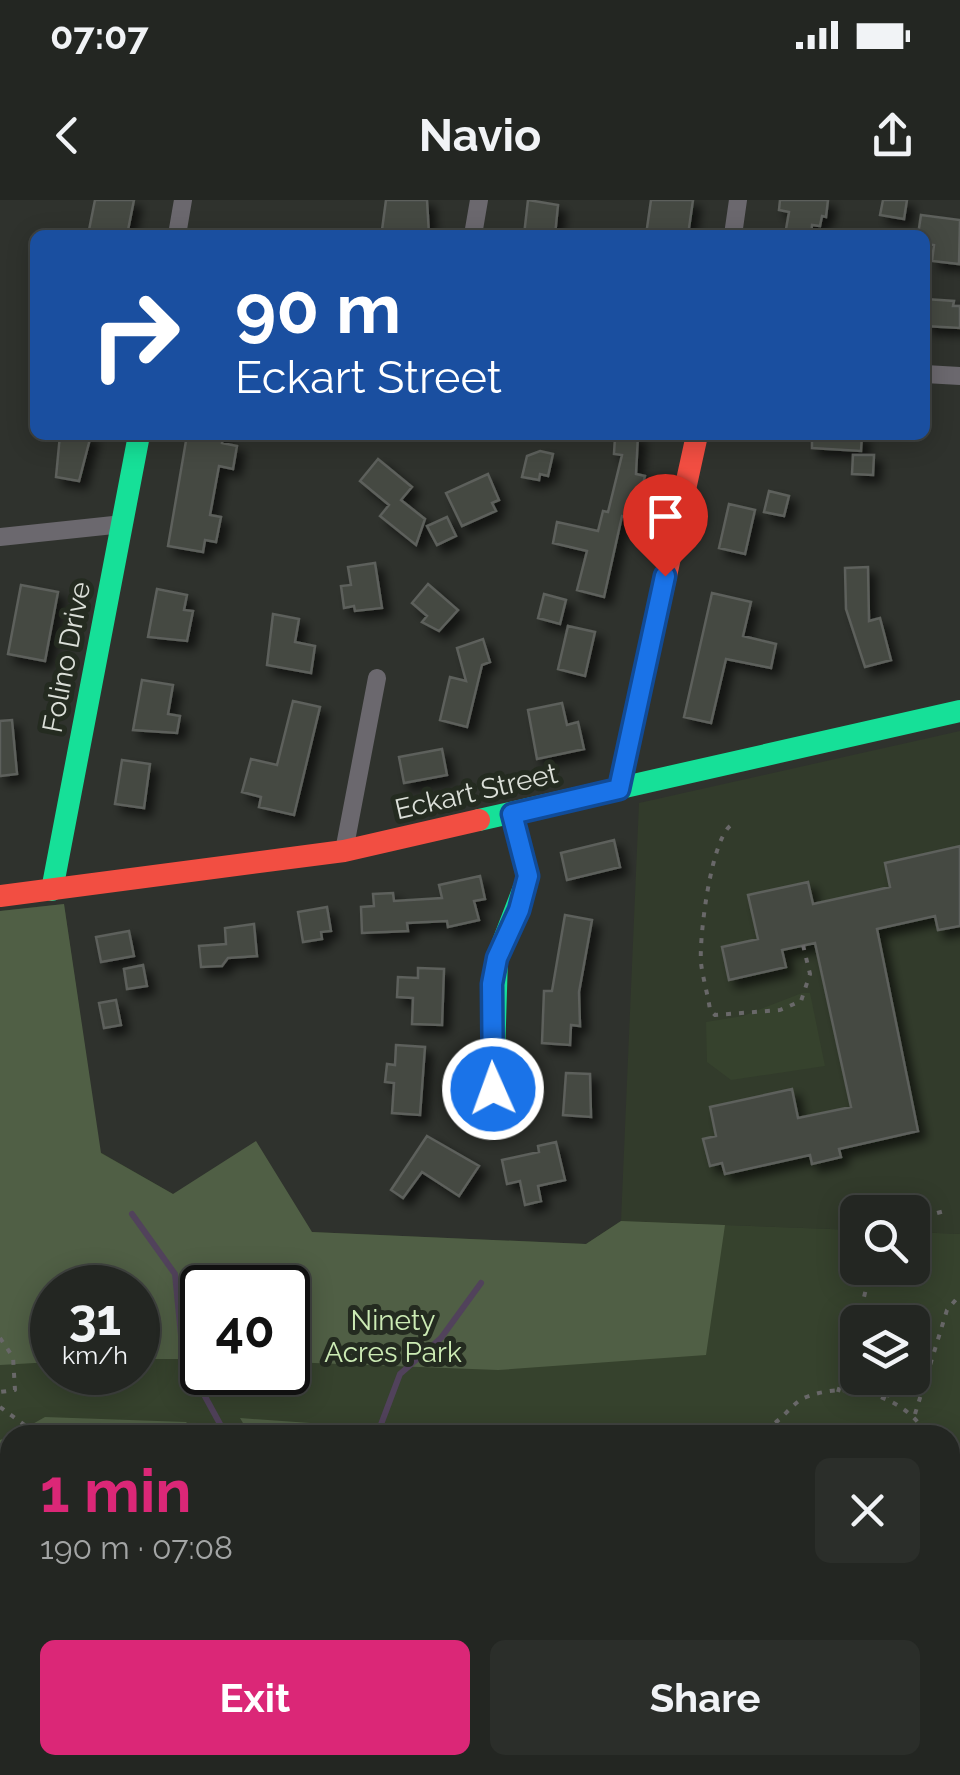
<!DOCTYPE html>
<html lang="en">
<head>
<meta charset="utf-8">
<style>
	body { margin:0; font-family:Raleway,sans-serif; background:#2b2e2a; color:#f1f3f6; height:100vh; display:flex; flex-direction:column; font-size:38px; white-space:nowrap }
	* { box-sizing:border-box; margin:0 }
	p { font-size:32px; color:#a3a5a5 }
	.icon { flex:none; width:55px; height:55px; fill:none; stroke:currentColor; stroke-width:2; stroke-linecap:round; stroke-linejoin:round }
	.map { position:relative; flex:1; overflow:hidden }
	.sheet { position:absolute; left:0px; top:1225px; width:960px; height:350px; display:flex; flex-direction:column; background:#232622; border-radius:30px 30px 0 0; box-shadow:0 5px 25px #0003,0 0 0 2px #404340 }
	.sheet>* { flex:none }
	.top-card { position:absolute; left:30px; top:30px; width:900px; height:210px; border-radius:15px; box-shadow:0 5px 25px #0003,0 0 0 2px #404340; background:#1a4fa0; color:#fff; overflow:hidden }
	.tools { position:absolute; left:840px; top:995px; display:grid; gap:20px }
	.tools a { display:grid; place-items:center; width:90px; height:90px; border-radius:15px; background:#232622; box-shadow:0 5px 25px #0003,0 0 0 2px #404340; font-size:50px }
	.speed { position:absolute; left:30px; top:1065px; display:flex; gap:20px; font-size:50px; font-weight:700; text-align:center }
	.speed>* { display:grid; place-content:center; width:130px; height:130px; border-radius:50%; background:#232622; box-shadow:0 5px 25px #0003,0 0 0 2px #404340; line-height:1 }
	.speed small { font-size:25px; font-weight:400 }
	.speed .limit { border:5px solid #111; border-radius:15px; background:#fff; color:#111 }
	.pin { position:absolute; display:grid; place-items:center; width:85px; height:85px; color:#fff; margin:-102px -42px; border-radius:50% 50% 50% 0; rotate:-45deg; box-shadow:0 0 10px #0007 }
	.pin .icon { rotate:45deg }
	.me { position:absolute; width:110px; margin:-55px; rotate:358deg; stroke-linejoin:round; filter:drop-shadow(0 0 8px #0008) }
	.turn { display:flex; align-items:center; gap:35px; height:210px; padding:0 40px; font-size:45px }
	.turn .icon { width:130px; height:130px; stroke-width:2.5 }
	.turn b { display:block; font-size:70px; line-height:85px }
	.round { display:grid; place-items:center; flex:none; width:105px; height:105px; border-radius:15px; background:#2b2e2a }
	.overview { display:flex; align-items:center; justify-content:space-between; height:170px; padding:0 40px }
	h1 { font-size:60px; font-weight:700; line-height:75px; color:#db2777 }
	.cta { display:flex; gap:20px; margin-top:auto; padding:20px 40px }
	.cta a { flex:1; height:115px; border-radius:15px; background:#db2777; color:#fff; font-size:40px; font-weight:700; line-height:115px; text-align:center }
	.cta a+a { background:#2b2e2a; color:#f1f3f6 }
	.status { display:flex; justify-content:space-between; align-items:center; height:70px; padding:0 50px; background:#232622; direction:ltr }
	.status svg { height:28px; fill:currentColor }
	header { display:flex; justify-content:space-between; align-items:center; height:130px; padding:0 40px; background:#232622; font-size:45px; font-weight:700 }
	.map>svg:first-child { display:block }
	.built { fill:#323b2b }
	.green { fill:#36422d; fill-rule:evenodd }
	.forest { fill:#505f45 }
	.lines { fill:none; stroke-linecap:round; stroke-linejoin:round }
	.stream { stroke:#51425b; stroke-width:6 }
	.building { fill:#454843; stroke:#5d605b; stroke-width:2.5; filter:url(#shadow) }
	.path { stroke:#696869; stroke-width:4; stroke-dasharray:5 8; stroke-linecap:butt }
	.street { stroke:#6b686e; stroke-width:18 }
	.fast { stroke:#16e098; stroke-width:22 }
	.jam { stroke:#f24e42; stroke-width:22 }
	.route-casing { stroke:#114b97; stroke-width:25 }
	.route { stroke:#1a73e8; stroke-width:18 }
	.labels { text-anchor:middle; stroke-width:10; stroke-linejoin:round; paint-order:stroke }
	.street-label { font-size:28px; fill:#dbdfd8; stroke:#242b20 }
	.park-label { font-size:28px; fill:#ccebb4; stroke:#242b20 }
</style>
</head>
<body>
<div class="status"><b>07:07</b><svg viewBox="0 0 49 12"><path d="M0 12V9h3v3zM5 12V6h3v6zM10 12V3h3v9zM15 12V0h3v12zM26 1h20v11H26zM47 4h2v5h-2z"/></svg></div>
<header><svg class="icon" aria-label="back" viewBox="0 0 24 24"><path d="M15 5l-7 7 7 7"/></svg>Navio<svg class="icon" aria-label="share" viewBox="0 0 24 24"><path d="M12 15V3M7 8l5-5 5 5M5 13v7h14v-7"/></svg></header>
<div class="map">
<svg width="960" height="1575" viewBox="0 0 960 1575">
	<defs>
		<filter id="shadow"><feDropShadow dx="7" dy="7" stdDeviation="5" flood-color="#0009"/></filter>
	</defs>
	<rect width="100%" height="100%" fill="#2f322d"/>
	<path class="built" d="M960 531V1034L913 1032 912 1012H858L857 1030 621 1021 639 603Z"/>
	<path class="green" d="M64 704 100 952 173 994 312 1032 586 1044 621 1021 857 1030 858 1068H912L913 1032 960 1034V1575H0V711ZM52 1088H138V1172H52ZM202 1088H288V1172H202ZM858 1122H912V1178H858ZM10 1235H950V1565H10Z
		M802 793H810L825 866 731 880 707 862 706 822 743 816Z"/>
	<path class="forest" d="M64 704 101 953 173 994 256 941 312 1032 586 1044 621 1021 725 1025 706 1155 498 1170 288 1162V1088H202V1159H138V1088H52V1162L0 1165V711Z
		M45 1217 186 1222 198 1235H13Z
		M240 1218 479 1235H250Z
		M10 1236V1565H581L590 1575H0V1240Z
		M960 1300V1575H885L888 1565H950V1337Z"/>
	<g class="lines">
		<path class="stream" d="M132 1014 175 1074 183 1156 226 1235
			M377 1235 400 1174 441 1138 481 1083"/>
	</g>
	<path class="building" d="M95 0H134L127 35H88Z
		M386 0H427L429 35 382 30Z
		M528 0 558 5 555 35H524Z
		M651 0H693L688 35H646Z
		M780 0H828L826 17 822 16 820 26 812 25 811 35H785L789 12 779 10Z
		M883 0H907L904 19 880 15Z
		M921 15 960 20 959 64 932 61 934 45 925 44V35H918Z
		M925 99 954 101 953 106H960V128L925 126Z
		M60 235H91L79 281 56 277Z
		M187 235H224L222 243 237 246 233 269 219 266 210 315 221 317 216 342 205 340 203 352 168 346Z
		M638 235 636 274 645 276 634 320 622 316 604 397 577 390 587 351 553 343 557 322 598 331 603 311 608 312 622 255 614 254 615 237Z
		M812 235H862L861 251 812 248Z
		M540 251 553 254 548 276 540 274 539 280 522 277 527 256Z
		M853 255H874L873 275 852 274Z
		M378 259 412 287 401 300 425 319 416 345 380 316 389 305 360 281Z
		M488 274 499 300 492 303 496 311 462 326 446 293Z
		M769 291 789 296 784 316 764 312Z
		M729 304 755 310 745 354 719 348Z
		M447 317 456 336 437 345 427 326Z
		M375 363 382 408 355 411 354 406 344 408 341 386 351 385 348 367Z
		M868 367 869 421 880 418 891 460 865 467 846 409 845 368Z
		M428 384 458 410 439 431 422 422 427 416 412 403Z
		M21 385 58 392 45 461 8 454Z
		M157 389 187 395 184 410 193 411 187 441 148 437Z
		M712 393 751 402 743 436 776 444 771 468 726 459 711 523 684 517Z
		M544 394 566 400 560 424 538 418Z
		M273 414 299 419 295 442 315 446 311 473 267 465Z
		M568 426 595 432 585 476 558 469Z
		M483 439 490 462 482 465 467 527 440 520 450 477 466 481 457 448Z
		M142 480 173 485 168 514 180 516 177 533 133 530Z
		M293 501 320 507 294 615 259 607 261 597 242 592 251 559 277 565Z
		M562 503 567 525 578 522 584 549 537 559 528 510Z
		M12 520 17 574 0 576V521Z
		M442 549 447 575 404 583 399 557Z
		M122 560 150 564 144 608 115 604Z
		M614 640 620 667 567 680 561 653Z
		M960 646V726L938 730 935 716 877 729 918 931 839 949 841 957 812 964 810 955 725 974 722 963 710 966 703 939 716 936 710 907 792 889 798 918 851 907 815 743 782 750 786 767 729 780 722 747 758 739 748 695 808 682 813 704 890 687 885 663Z
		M480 676 485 699 474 701 479 720 448 727 447 721 407 723 408 731 362 733 361 707 374 706 373 694 393 693 394 701 442 698 439 685Z
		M327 707 331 731 321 732 322 739 303 742 298 712Z
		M565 715 592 720 579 792 580 826 571 825 570 845 542 843 544 791H552Z
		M254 724 257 756 228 758 222 766 201 767 199 746 226 744 225 728Z
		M129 731 134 756 101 762 96 737Z
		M143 765 147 786 127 789 124 769Z
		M418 768 444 769 442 825 412 824 413 798 397 797 398 777 418 778Z
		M116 800 121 825 104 828 99 803Z
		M396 845 425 847 420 915 392 913 394 883 385 882 387 864 395 865Z
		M566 873 590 874 591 917 563 915Z
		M427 936 479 966 459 996 422 972 403 998 391 990Z
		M556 942 565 980 538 986 541 1001 525 1005 520 981 507 984 502 960 539 952 538 946Z"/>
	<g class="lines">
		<path class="path" d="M730 626C711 642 699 736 701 763 703 779 708 795 710 810L715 815 780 810 801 801 810 774 803 745
			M912 1020 948 1010
			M903 1107 906 1122
			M858 1122 871 1068
			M0 1138 13 1157 15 1190 0 1192
			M912 1164 917 1194
			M838 1192 858 1125
			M870 1195 878 1178
			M887 1196 927 1177
			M0 1207 38 1235
			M915 1214 947 1110 960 1095
			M699 1235C720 1233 749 1235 768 1227 783 1220 791 1204 804 1198 848 1179 905 1196 927 1235
			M0 1334 10 1329
			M0 1379 10 1374
			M0 1397 10 1414
			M0 1479 10 1480
			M58 1565 61 1575
			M610 1565 629 1575
			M197 1575 199 1565
			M856 1575 857 1565"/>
		<path class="street" d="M177 35 183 0
			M473 35 479 0
			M733 35 738 0
			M925 174 960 176
			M0 337 123 324
			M344 651 377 478"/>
		<path class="fast" d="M479 620 960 511
			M52 690 139 235
			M493 889 497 758 528 677 512 614"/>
		<path class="jam" d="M619 589 697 235
			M0 696 344 651 479 620"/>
	</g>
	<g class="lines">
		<defs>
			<path id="route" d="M493 889 492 784 497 758 519 710 528 676 512 614 619 589 665 376"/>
		</defs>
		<use href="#route" class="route-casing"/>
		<use href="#route" class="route"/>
	</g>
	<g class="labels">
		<g class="street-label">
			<text transform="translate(66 457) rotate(-79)" y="10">Folino Drive</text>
			<text transform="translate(476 591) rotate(-13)" y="10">Eckart Street</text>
		</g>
		<g class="park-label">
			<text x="393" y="1130">Ninety<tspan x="393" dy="32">Acres Park</tspan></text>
		</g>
	</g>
</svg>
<div class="tools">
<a><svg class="icon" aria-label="search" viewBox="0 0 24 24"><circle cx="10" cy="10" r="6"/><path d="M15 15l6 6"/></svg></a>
<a><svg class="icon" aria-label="layers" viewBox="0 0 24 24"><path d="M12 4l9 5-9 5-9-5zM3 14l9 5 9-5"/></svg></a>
</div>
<div class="speed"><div>31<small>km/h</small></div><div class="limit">40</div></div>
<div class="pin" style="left:665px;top:376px;background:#d93025"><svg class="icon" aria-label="arrive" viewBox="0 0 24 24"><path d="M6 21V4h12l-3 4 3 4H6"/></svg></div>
<svg class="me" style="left:493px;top:889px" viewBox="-20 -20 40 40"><circle r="17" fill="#1a73e8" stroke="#fff" stroke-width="3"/><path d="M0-11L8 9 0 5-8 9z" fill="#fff"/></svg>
<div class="top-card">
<div class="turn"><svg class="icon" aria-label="right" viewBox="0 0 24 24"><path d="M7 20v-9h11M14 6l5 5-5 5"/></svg><div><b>90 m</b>Eckart Street</div></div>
</div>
<section class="sheet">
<div class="overview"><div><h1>1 min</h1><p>190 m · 07:08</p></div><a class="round"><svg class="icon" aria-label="close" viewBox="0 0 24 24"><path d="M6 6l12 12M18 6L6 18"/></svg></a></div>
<div class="cta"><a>Exit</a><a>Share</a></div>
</section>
</div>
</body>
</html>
